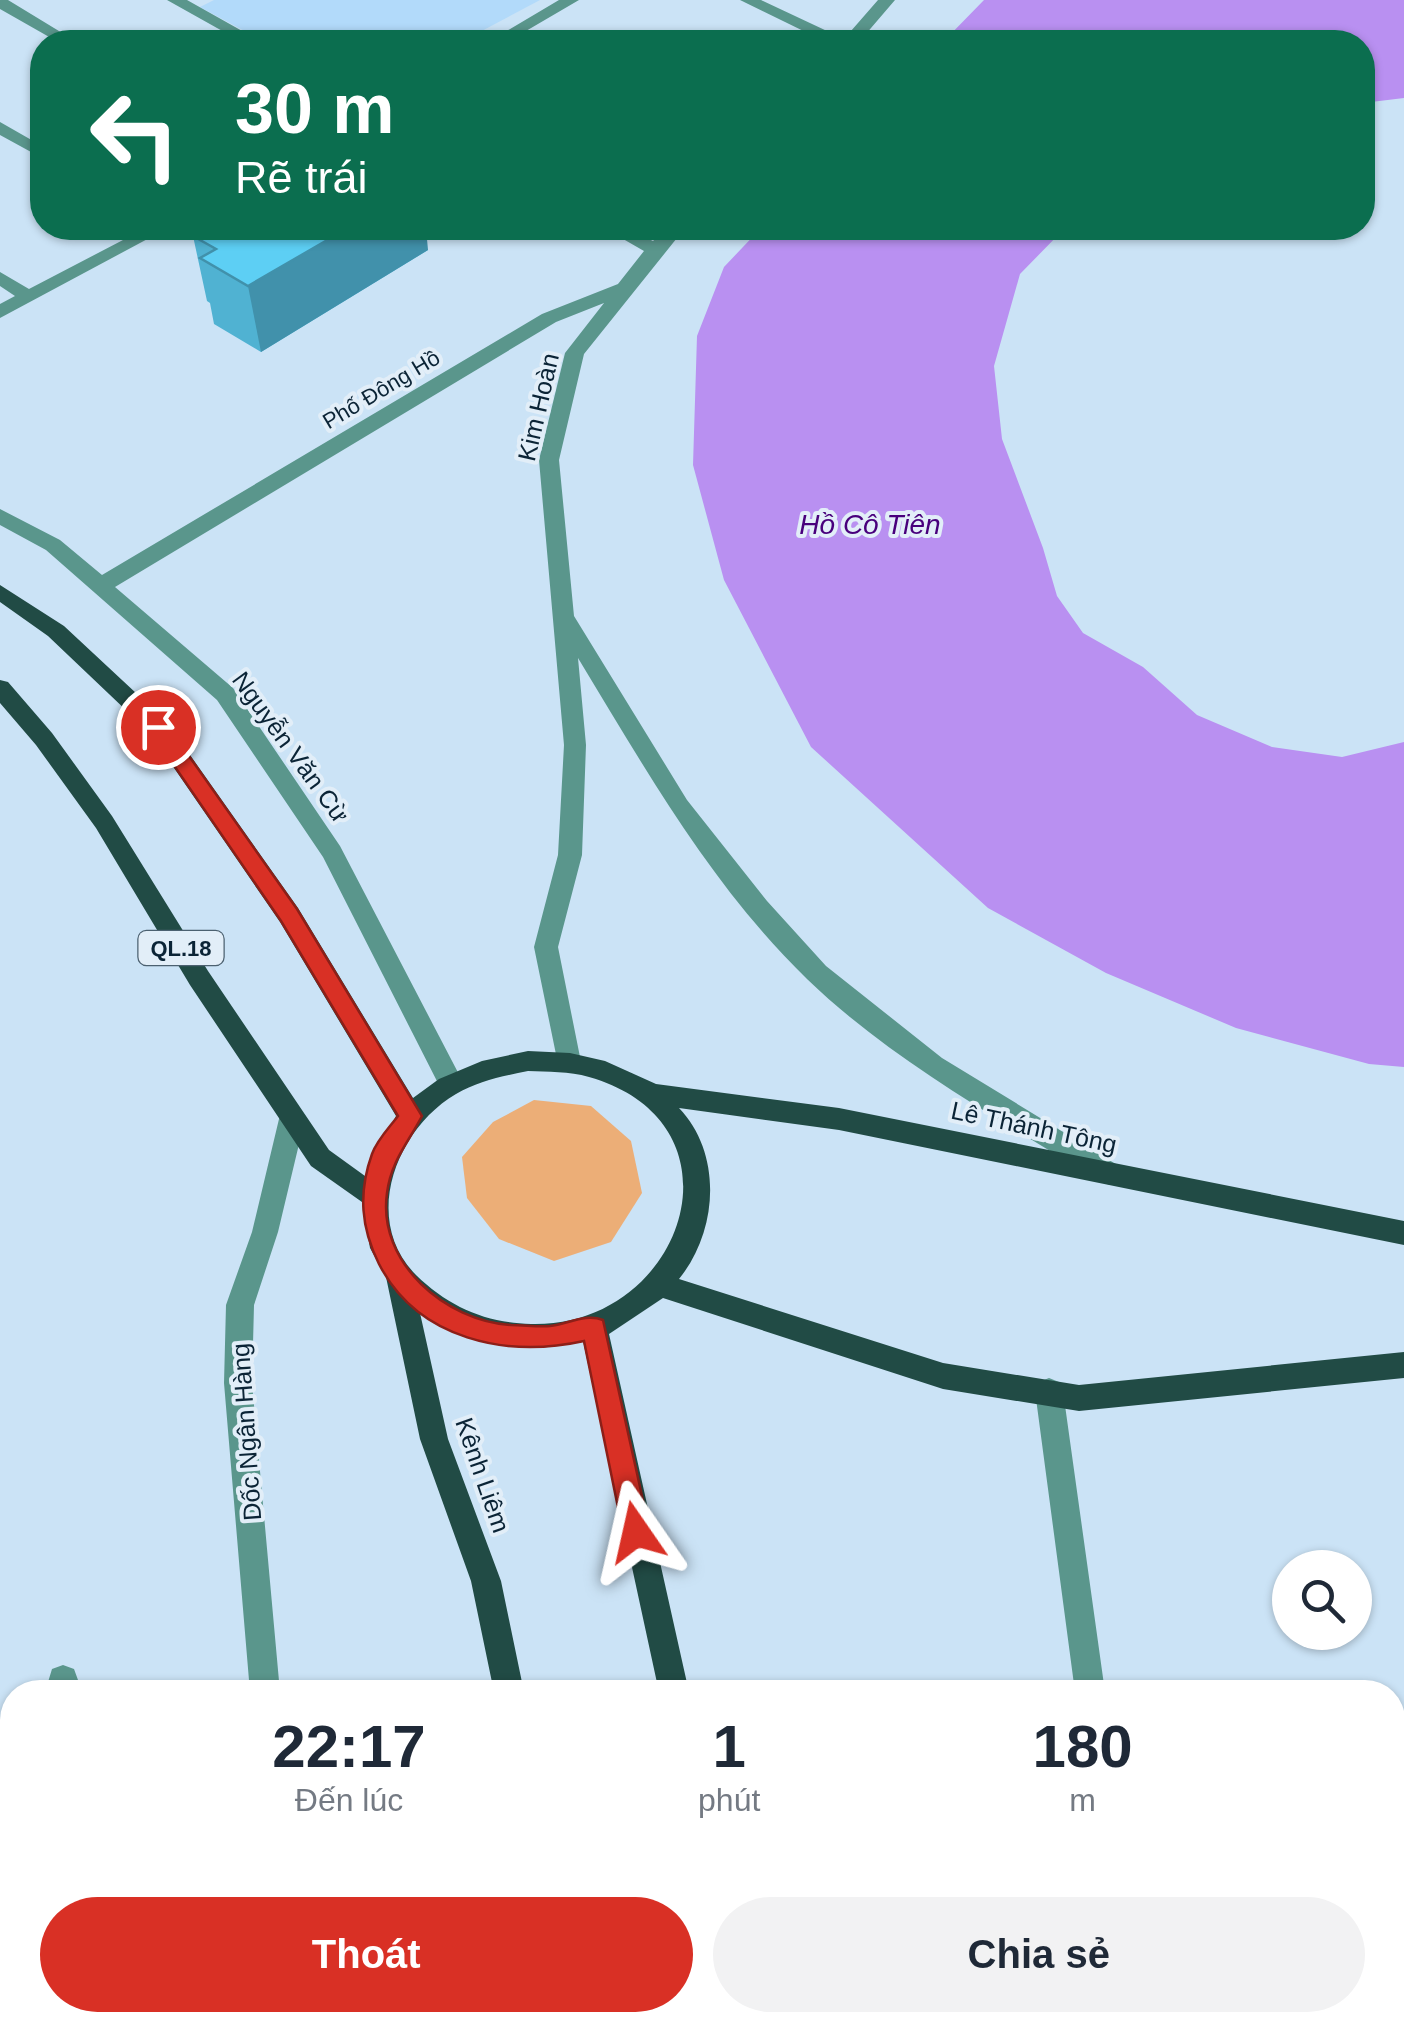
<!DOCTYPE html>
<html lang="vi">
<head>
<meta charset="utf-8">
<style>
	body { margin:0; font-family:Helvetica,sans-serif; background:#f2f2f3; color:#1f2937; height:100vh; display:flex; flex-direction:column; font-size:38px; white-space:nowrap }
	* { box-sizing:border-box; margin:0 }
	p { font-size:32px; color:#747a83 }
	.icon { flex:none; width:55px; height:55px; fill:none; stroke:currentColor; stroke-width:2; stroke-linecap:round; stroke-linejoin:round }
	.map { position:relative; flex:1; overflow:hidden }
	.details { position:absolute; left:0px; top:1680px; width:1405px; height:352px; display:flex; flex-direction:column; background:#fff; border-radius:40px 40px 0 0; box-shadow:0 2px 8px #0004 }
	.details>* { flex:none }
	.hud { position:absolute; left:30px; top:30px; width:1345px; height:210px; border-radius:40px; box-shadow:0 2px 8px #0004; background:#0b6e4f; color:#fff; overflow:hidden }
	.tools { position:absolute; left:1272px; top:1550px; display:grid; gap:20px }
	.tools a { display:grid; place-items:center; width:100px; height:100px; border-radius:50%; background:#fff; box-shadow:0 2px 8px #0004; font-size:50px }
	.pin { position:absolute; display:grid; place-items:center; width:85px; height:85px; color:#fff; margin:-42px; border:5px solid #fff; border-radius:50%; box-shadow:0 2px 10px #0007 }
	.me { position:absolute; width:110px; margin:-55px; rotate:349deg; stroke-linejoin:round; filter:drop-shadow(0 0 8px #0008) }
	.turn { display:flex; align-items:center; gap:35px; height:210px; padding:0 40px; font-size:45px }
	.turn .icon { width:130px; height:130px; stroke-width:2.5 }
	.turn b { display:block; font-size:70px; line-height:85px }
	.eta { display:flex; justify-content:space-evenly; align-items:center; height:170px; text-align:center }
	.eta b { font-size:60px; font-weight:700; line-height:70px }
	.button { display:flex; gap:20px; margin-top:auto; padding:20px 40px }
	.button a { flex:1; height:115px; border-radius:60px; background:#d93025; color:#fff; font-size:40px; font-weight:700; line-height:115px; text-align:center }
	.button a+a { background:#f2f2f3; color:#1f2937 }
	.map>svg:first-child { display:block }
	.built { fill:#b2dafa }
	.green { fill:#ecae77 }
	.water { fill:#b990f1 }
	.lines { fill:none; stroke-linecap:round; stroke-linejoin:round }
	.minor { fill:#5a968c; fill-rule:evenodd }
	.major { fill:#214b45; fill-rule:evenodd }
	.wall { fill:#50b2d2 }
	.shaded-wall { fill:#4191ab }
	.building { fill:#5dcff4; stroke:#4191ab; stroke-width:2.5 }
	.route { fill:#d93025; stroke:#8d1f18; stroke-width:2.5 }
	.labels { text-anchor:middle; stroke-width:8; stroke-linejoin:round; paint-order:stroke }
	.far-street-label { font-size:22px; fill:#0b2436; stroke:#e2eef8 }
	.shield { fill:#e2eef8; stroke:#4c6170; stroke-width:2.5 }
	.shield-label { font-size:22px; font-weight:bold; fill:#0b2436 }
	.street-label { font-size:25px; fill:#0b2436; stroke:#e2eef8 }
	.water-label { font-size:28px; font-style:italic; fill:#48007c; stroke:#e2eef8 }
</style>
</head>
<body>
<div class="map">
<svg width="1404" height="2032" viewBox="0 0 1404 2032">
	<rect width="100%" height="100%" fill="#cbe3f6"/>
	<path class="built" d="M214 0H540L461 42H265L200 7Z"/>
	<path class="green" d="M534 1100 591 1106 631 1141 642 1193 611 1242 554 1261 499 1239 467 1198 462 1157 493 1122Z"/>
	<path class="water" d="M984 0H1404V98L1363 103 1362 42H943Z
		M761 228H1065L1020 274 994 366 1002 439 1043 548 1057 596 1083 633 1143 667 1197 715 1272 747 1342 757 1404 742V1067L1369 1064 1236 1028 1106 973 988 908 811 747 724 580 693 465 697 336 724 267Z"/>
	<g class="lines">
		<path class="minor" d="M0 0H8L77 42H58L0 9Z
			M167 0H187L262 42H242Z
			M559 0H579L507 42H488Z
			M740 0H761L844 39 878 0H895L859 42H826Z
			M0 122 42 146V158L0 135Z
			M146 228H168L0 318V304L15 296 0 286V272L29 289Z
			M604 228H626L653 241 666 228H685L584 354 559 460 574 616 687 800 767 901 826 966 942 1058 1119 1166 1123 1174 1119 1182 1110 1185 1101 1182C1001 1120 892 1061 807 979 712 887 646 770 578 658L586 745 582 855 558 947 581 1062 577 1069 568 1072 559 1069 534 947 558 855 564 745 539 460 565 353 604 303 556 322 115 587 233 688 340 846 464 1084 460 1091 451 1094 442 1091 323 857 217 700 46 550 0 525V509L60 540 102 575 542 314 618 284 644 251Z
			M292 1108 301 1111 305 1119 278 1232 254 1305 252 1383 280 1692H250L224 1383 226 1305 252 1232 279 1119 283 1111Z
			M1049 1378 1059 1382 1063 1391 1105 1692H1075L1035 1391 1039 1382Z
			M63 1665 74 1669 78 1680 75 1692H45L52 1669Z
			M1404 1745V1777L1392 1778V1746Z
			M12 1898V1988L0 1995V1903Z
			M273 2020H307L308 2032H274Z
			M1123 2020H1157L1159 2032H1125Z"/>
		<path class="major" d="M0 585 64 626 166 721 298 908 413 1098 439 1079 482 1061 528 1051 570 1053 605 1061 656 1084 839 1108 1404 1221V1245L839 1130 679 1108C723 1154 718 1231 679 1279L943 1363 1079 1385 1404 1352V1378L1079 1411 943 1389 663 1298 609 1334 689 1692H659L583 1341C524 1356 472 1345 420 1313L448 1439 501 1581 524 1692H494L471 1581 420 1439 386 1277 370 1248 362 1202 311 1166 190 985 96 828 36 745 0 703V680L8 682 52 733 112 816 208 971 329 1150 365 1176 396 1116 280 922 150 733 48 636 0 602ZM528 1071C548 1072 569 1071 589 1077 753 1124 683 1328 531 1324 486 1323 449 1307 416 1275 361 1220 396 1129 456 1094 478 1081 503 1076 528 1071Z
			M544 2020H578L579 2032H545Z
			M696 2020H730L731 2032H697Z"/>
	</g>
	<path class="wall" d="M193 236 428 250 261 352 214 324 210 303 207 301Z"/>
	<path class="shaded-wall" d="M348 228H426L428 250 261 352 248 286Z"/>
	<path class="building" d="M207 228H348L248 286 200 258 216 249 193 236Z"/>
	<path class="route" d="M158 719 165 722 297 909 422 1116C408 1143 391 1161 387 1193 377 1263 446 1321 511 1325 524 1325 538 1327 550 1326 568 1324 586 1313 603 1320L650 1532 646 1540 636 1544 627 1540 623 1532 584 1341C507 1358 418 1340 379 1264 361 1228 358 1193 372 1154 377 1140 389 1128 398 1116L281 921 151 732 148 727Z"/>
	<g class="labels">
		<g class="far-street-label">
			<text transform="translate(381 389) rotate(-31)" y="8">Phố Đông Hồ</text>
		</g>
		<rect class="shield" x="138.5" y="931" width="85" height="34" rx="8"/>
		<g class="shield-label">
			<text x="181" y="956">QL.18</text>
		</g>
		<g class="street-label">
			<text transform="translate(538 407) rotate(-77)" y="9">Kim Hoàn</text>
			<text transform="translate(291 747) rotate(54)" y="9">Nguyễn Văn Cừ</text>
			<text transform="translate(1034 1127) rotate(12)" y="9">Lê Thánh Tông</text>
			<text transform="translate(246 1432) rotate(-94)" y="9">Dốc Ngân Hàng</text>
			<text transform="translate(483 1475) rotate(71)" y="9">Kênh Liêm</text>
		</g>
		<g class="water-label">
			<text x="870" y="534">Hồ Cô Tiên</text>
		</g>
	</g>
</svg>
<div class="tools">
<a><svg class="icon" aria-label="search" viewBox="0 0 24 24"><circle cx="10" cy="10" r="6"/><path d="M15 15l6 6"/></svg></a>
</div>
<div class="pin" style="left:158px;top:727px;background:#d93025"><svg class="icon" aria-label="arrive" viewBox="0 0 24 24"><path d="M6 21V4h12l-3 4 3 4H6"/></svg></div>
<svg class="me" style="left:636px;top:1532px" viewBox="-20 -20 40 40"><path d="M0-17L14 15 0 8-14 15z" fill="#d93025" stroke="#fff" stroke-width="4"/></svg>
<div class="hud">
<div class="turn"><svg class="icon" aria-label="left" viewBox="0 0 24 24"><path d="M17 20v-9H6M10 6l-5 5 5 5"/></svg><div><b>30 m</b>Rẽ trái</div></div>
</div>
<section class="details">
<div class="eta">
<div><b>22:17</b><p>Đến lúc</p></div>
<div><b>1</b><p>phút</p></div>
<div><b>180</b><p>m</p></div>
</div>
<div class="button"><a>Thoát</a><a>Chia sẻ</a></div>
</section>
</div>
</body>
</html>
